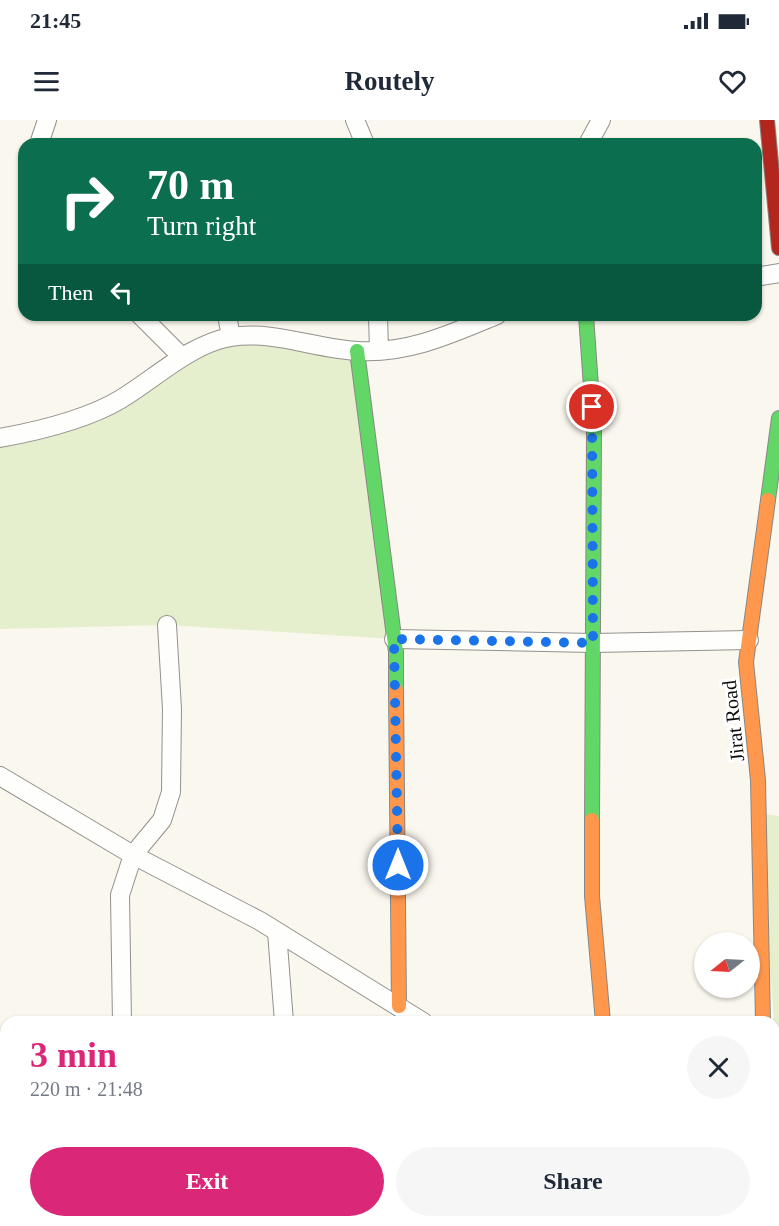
<!DOCTYPE html>
<html lang="en">
<head>
<meta charset="utf-8">
<style>
	body { margin:0; font-family:"Times New Roman",serif; background:#f6f6f7; color:#1f2937; height:100vh; display:flex; flex-direction:column; font-size:22px; white-space:nowrap }
	* { box-sizing:border-box; margin:0 }
	p { font-size:20px; color:#747a83 }
	.icon { flex:none; width:33px; height:33px; fill:none; stroke:currentColor; stroke-width:2; stroke-linecap:round; stroke-linejoin:round }
	.map { position:relative; flex:1; overflow:hidden }
	.side { position:absolute; left:0px; top:896px; width:780px; height:212px; display:flex; flex-direction:column; background:#fff; border-radius:18px 18px 0 0; box-shadow:0 2px 4px #0004 }
	.side>* { flex:none }
	.top-card { position:absolute; left:18px; top:18px; width:744px; height:183px; border-radius:18px; box-shadow:0 2px 4px #0004; background:#0b6e4f; color:#fff; overflow:hidden }
	.needle { width:39px; rotate:252deg }
	.fabs { position:absolute; left:694px; top:812px; display:grid; gap:12px }
	.fabs a { display:grid; place-items:center; width:66px; height:66px; border-radius:50%; background:#fff; box-shadow:0 2px 4px #0004; font-size:30px }
	.pin { position:absolute; display:grid; place-items:center; width:51px; height:51px; color:#fff; margin:-26px; border:3px solid #fff; border-radius:50%; box-shadow:0 2px 6px #0007 }
	.me { position:absolute; width:66px; margin:-33px; rotate:0deg; stroke-linejoin:round; filter:drop-shadow(0 0 4px #0008) }
	.turn { display:flex; align-items:center; gap:21px; height:126px; padding:0 30px; font-size:27px }
	.turn .icon { width:78px; height:78px; stroke-width:2.5 }
	.turn b { display:block; font-size:42px; line-height:51px }
	.then { display:flex; align-items:center; height:57px; padding:0 30px; background:#0003; gap:12px; font-size:22px }
	.round { display:grid; place-items:center; flex:none; width:63px; height:63px; border-radius:32px; background:#f6f6f7 }
	.headline { display:flex; align-items:center; justify-content:space-between; height:102px; padding:0 30px }
	h1 { font-size:36px; font-weight:600; line-height:45px; color:#db2777 }
	.button { display:flex; gap:12px; margin-top:auto; padding:12px 30px }
	.button a { flex:1; height:69px; border-radius:36px; background:#db2777; color:#fff; font-size:24px; font-weight:600; line-height:69px; text-align:center }
	.button a+a { background:#f6f6f7; color:#1f2937 }
	.status { display:flex; justify-content:space-between; align-items:center; height:42px; padding:0 30px; background:#fff; direction:ltr }
	.status svg { height:16px; fill:currentColor }
	header { display:flex; justify-content:space-between; align-items:center; height:78px; padding:0 30px; background:#fff; font-size:27px; font-weight:600 }
	.map>svg:first-child { display:block }
	.green { fill:#e5efce }
	.lines { fill:none; stroke-linecap:round; stroke-linejoin:round }
	.street-casing { stroke:#93918d; stroke-width:20 }
	.fast-casing { stroke:#898884; stroke-width:16 }
	.slow-casing { stroke:#898884; stroke-width:16 }
	.jam-casing { stroke:#898884; stroke-width:16 }
	.street { stroke:#fefefc; stroke-width:18 }
	.fast { stroke:#63d668; stroke-width:14 }
	.slow { stroke:#ff974d; stroke-width:14 }
	.jam { stroke:#b3261e; stroke-width:14 }
	.route { stroke:#1a73e8; stroke-width:10; stroke-dasharray:0 18 }
	.labels { text-anchor:middle; stroke-width:6; stroke-linejoin:round; paint-order:stroke }
	.street-label { font-size:20px; fill:#0b0b0b; stroke:#fff }
</style>
</head>
<body>
<div class="status"><b>21:45</b><svg viewBox="0 0 49 12"><path d="M0 12V9h3v3zM5 12V6h3v6zM10 12V3h3v9zM15 12V0h3v12zM26 1h20v11H26zM47 4h2v5h-2z"/></svg></div>
<header><svg class="icon" aria-label="menu" viewBox="0 0 24 24"><path d="M4 6h16M4 12h16M4 18h16"/></svg>Routely<svg class="icon" aria-label="heart" viewBox="0 0 24 24"><path d="M12 20l-8-8c-3-5 5-10 8-4 3-6 11-1 8 4z"/></svg></header>
<div class="map">
<svg width="779" height="1106" viewBox="0 0 779 1106">
	<rect width="100%" height="100%" fill="#faf7ee"/>
	<path class="green" d="M231 217 357 231 394 519 167 505 0 509V318L61 303Z
		M759 693 779 696V1019L774 984V902Z"/>
	<g class="lines">
		<defs>
			<path id="street" d="M355 0 365 24
				M39 24 47 0
				M588 24 601 0
				M756 157 779 153
				M140 195 182 237
				M227 195 231 217
				M378 195 379 231
				M0 318C38 311 88 299 121 279 156 258 190 224 231 217 273 210 316 229 358 231 408 234 451 214 497 195
				M394 519 593 523 749 520
				M0 656 133 735 260 801 423 902
				M277 812 284 902
				M122 902 120 775 133 735 162 700 171 672 172 589 167 505
				M774 1091 779 1093
				M128 1101 129 1106
				M297 1101 298 1106"/>
			<path id="fast" d="M586 195 594 310 592 700
				M357 231 396 532V570
				M768 380 779 298"/>
			<path id="slow" d="M396 570 399 886
				M592 700V776L603 902
				M763 902 758 660 746 542 768 380
				M774 984 779 1019"/>
			<path id="jam" d="M767 0 779 128"/>
		</defs>
		<use href="#street" class="street-casing"/>
		<use href="#fast" class="fast-casing"/>
		<use href="#slow" class="slow-casing"/>
		<use href="#jam" class="jam-casing"/>
		<use href="#street" class="street"/>
		<use href="#fast" class="fast"/>
		<use href="#slow" class="slow"/>
		<use href="#jam" class="jam"/>
	</g>
	<g class="lines">
		<path class="route" d="M398 745 394 519 593 523 592 287"/>
	</g>
	<g class="labels">
		<g class="street-label">
			<text transform="translate(733 601) rotate(-96)" y="7">Jirat Road</text>
		</g>
	</g>
</svg>
<div class="fabs">
<a><svg class="needle" viewBox="-14 -14 28 28"><path d="M0-13l5 13h-10z" fill="#e53935"/><path d="M0 13l5-13h-10z" fill="#747a83"/></svg></a>
</div>
<div class="pin" style="left:592px;top:287px;background:#d93025"><svg class="icon" aria-label="arrive" viewBox="0 0 24 24"><path d="M6 21V4h12l-3 4 3 4H6"/></svg></div>
<svg class="me" style="left:398px;top:745px" viewBox="-20 -20 40 40"><circle r="17" fill="#1a73e8" stroke="#fff" stroke-width="3"/><path d="M0-11L8 9 0 5-8 9z" fill="#fff"/></svg>
<div class="top-card">
<div class="turn"><svg class="icon" aria-label="right" viewBox="0 0 24 24"><path d="M7 20v-9h11M14 6l5 5-5 5"/></svg><div><b>70 m</b>Turn right</div></div>
<div class="then">Then<svg class="icon" aria-label="left" viewBox="0 0 24 24"><path d="M17 20v-9H6M10 6l-5 5 5 5"/></svg></div>
</div>
<section class="side">
<div class="headline"><div><h1>3 min</h1><p>220 m · 21:48</p></div><a class="round"><svg class="icon" aria-label="close" viewBox="0 0 24 24"><path d="M6 6l12 12M18 6L6 18"/></svg></a></div>
<div class="button"><a>Exit</a><a>Share</a></div>
</section>
</div>
</body>
</html>
